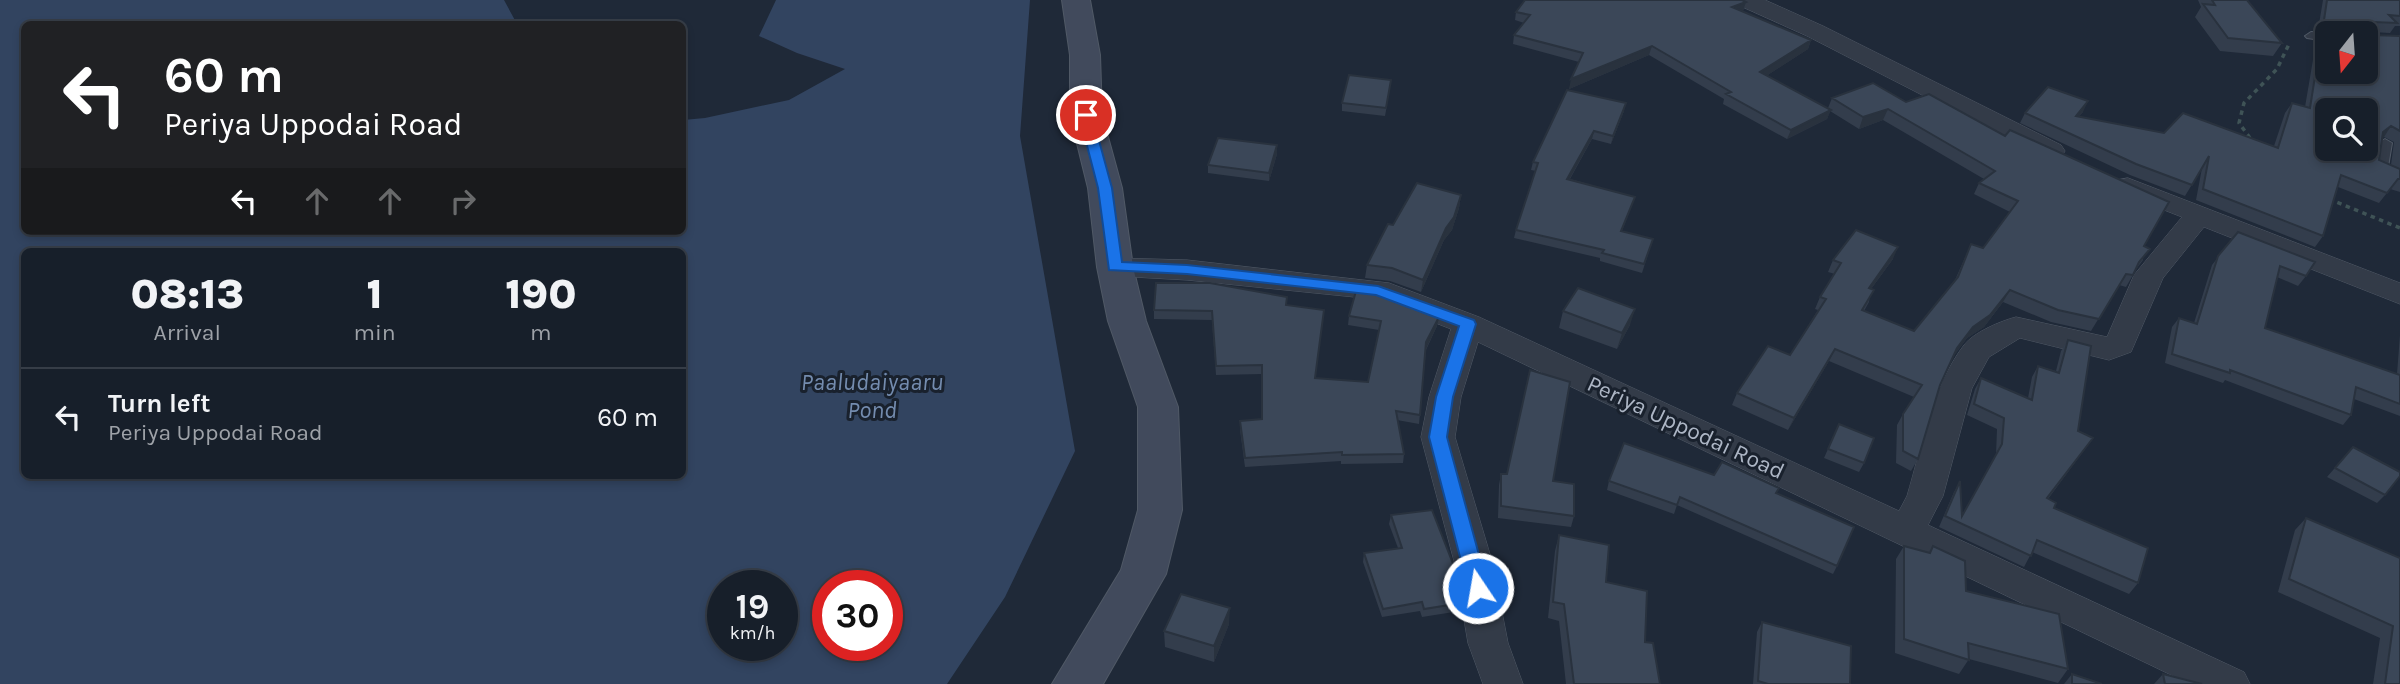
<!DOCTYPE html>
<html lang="en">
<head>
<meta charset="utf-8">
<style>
	body { margin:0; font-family:Karla,sans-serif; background:#242c36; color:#f1f3f6; height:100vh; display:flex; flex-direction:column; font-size:26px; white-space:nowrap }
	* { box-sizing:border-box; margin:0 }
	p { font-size:23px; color:#9ea2a8 }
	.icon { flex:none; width:38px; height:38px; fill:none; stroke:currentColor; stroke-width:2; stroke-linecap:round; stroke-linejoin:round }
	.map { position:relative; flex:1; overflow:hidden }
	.drawer { position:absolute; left:21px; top:248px; width:665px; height:231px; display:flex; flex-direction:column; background:#171f2a; border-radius:10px; box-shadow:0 4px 10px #0003,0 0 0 2px #363d47 }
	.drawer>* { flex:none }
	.guide { position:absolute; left:21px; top:21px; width:665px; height:214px; border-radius:10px; box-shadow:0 4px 10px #0003,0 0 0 2px #363d47; background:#202124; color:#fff; overflow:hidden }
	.needle { width:46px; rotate:197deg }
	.fabs { position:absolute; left:2315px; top:21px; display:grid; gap:14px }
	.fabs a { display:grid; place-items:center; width:63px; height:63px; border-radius:10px; background:#171f2a; box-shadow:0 4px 10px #0003,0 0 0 2px #363d47; font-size:35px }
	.speed { position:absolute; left:707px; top:570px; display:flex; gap:14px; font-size:35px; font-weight:700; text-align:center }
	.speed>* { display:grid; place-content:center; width:91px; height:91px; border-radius:50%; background:#171f2a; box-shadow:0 4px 10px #0003,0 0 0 2px #363d47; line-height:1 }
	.speed small { font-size:18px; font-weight:400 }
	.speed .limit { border:10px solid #d22; background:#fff; color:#111 }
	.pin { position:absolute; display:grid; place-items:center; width:60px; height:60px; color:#fff; margin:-30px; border:4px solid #fff; border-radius:50%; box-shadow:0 2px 7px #0007 }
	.me { position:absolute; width:77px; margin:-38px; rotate:348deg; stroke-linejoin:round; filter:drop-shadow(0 0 5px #0008) }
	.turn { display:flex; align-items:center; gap:24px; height:147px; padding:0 28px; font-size:32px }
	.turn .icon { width:91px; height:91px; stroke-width:2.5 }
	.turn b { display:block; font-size:49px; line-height:60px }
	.lanes { display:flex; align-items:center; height:66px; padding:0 28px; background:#0003; justify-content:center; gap:35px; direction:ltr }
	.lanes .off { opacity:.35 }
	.eta { display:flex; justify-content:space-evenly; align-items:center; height:119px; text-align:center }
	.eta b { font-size:42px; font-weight:800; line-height:49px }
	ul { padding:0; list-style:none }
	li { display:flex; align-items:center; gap:21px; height:98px; padding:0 28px; border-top:2px solid #363d47 }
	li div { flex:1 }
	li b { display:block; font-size:26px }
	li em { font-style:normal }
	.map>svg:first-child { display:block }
	.water { fill:#324460; fill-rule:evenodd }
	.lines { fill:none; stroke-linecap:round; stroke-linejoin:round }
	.lane-casing { stroke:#505966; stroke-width:2 }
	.street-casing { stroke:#505966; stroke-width:1 }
	.secondary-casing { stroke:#505966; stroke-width:2 }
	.path { stroke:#3f5356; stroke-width:3.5; stroke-dasharray:4.5 4.5; stroke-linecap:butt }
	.lane { fill:#333b48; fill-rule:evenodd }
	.street { fill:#333b48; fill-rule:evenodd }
	.secondary { fill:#414a5c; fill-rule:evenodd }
	.wall { fill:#333d4c; fill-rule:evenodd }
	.shaded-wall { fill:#29323e }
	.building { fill:#3b4758; stroke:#29323e; stroke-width:2; fill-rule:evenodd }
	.route { fill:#1a73e8; stroke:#114b97; stroke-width:2 }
	.labels { text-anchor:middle; stroke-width:6; stroke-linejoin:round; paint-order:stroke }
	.street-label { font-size:23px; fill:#adb6c5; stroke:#19212d }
	.water-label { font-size:24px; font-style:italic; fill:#748caf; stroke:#19212d }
</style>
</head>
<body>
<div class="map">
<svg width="2400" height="684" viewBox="0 0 2400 684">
	<rect width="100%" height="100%" fill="#1f2938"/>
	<path class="water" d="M0 0H504L517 24H24V231H682L683 120 705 118 789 100 845 69 797 53 759 36 776 0H1030L1020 136 1075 451 1005 597 947 684H0ZM24 252H682V476H24ZM723 586H782V646H723ZM828 586H887V646H828Z"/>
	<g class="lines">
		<defs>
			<path id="lane" d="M2311 32 2328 33V41L2307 38 2305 36Z
				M2385 139 2392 143 2388 167 2400 174V183L2374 169 2378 143Z"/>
			<path id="street" d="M1735 0H1765L1823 26 2061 145 2065 151 2061 157 2052 159 2043 157 1807 36 1738 5Z
				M2128 178 2400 283V304L2204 227 2163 278 2131 352 2109 360 2020 338 1989 357 1972 388 1943 496 1928 525 2244 672 2250 684H2190L1478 342 1461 397 1455 437 1492 561 1508 643 1523 684H1483L1468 643 1454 561 1421 437 1429 397 1451 329 1374 299 1187 280 1115 276 1105 274 1100 267 1105 260 1115 258 1187 260 1389 283 1479 317 1899 511 1907 496C1922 446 1932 387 1964 345 1974 332 2001 321 2016 317L2107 337 2134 275 2182 217 2118 192 2114 186 2118 180Z"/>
			<path id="secondary" d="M1062 0H1090L1100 55 1102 115 1122 188 1133 267 1146 321 1178 407 1182 510 1166 574 1103 684H1052L1121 570 1138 510V407L1108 321 1097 267 1088 188 1070 115V55Z"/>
		</defs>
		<use href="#lane" class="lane-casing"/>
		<use href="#street" class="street-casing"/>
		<use href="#secondary" class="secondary-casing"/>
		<path class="path" d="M2250 138 2239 123 2244 103 2277 69 2290 42
			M2329 199 2400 228"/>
		<use href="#lane" class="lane"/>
		<use href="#street" class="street"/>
		<use href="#secondary" class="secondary"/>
	</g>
	<path class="wall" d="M2198 0H2247L2282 43 2273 56 2220 51 2195 17 2201 7Z
		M2323 0H2400V26H2395L2390 33 2372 32 2373 35 2400 36V192L2390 189 2379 203 2338 187 2323 236 2315 247 2196 200 2202 168 2185 196 2130 175 2020 123 2025 113 2083 112 2078 117 2164 133 2274 146 2285 113 2292 103 2305 107 2316 42 2322 32 2330 33V31L2318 30ZM2384 137 2394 142 2391 165 2379 160 2382 138Z
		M1746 2 1743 11H1742L1811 40 1808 49 1766 76 1828 108 1832 98 1873 83 2144 246 2143 260 2137 268 2126 287 2119 285 2091 331 2051 322 2003 302 1984 327 1967 338 1953 357 1940 385 1918 459 1911 471 1896 463 1897 425 1903 414 1914 397 1829 361 1788 430 1732 405 1737 393 1790 355 1818 310 1815 309 1820 297 1835 274 1828 272 1833 260 1893 259 1871 289 1869 302 1864 311 1914 331 1955 280 1971 244 1983 248 2010 212 1974 194 1979 183 1984 179 1883 120 1859 129 1830 111 1827 119 1787 139 1723 104 1724 99 1649 55 1569 89 1579 62 1513 44 1514 35 1524 23 1515 20 1516 12Z
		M1390 88 1385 116 1342 111V103Z
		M1624 111 1611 144 1592 139 1570 179 1635 197 1622 231 1653 239 1642 273 1600 261V258L1514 238 1516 230 1536 171 1531 170 1533 162Z
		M1277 154 1269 181 1208 173V165Z
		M1461 195 1459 208 1452 230 1444 240 1421 292 1390 281 1365 278 1367 265 1393 225Z
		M2238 232 2306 276 2298 286 2277 277 2265 328 2397 374 2400 335V416L2354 399 2351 415 2343 425 2225 380 2223 383 2165 363 2172 327 2179 318 2194 323 2212 265Z
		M1286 305 1316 378 1368 382 1379 330 1348 325 1349 316 1437 326 1426 350 1419 424 1397 420 1404 454 1403 463 1341 464V461L1245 467 1240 430V421L1262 419V374L1216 375 1212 320 1154 319V310Z
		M1563 311 1630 325 1617 349 1559 328Z
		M2068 340 2078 431 2085 449 2048 499 2054 508 2138 583 2129 594 2032 552 2024 567 1939 527 1954 492 1960 481 1962 515 1996 455 1997 429 1967 415 1975 389 1981 378 2028 398 2032 377 2038 366 2056 371 2061 351Z
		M1839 424 1864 463 1859 472 1824 458Z
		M2353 447 2385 495 2377 503 2327 477Z
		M1501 474 1553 481 1574 516 1571 527 1498 518 1499 485Z
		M1714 475 1776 493 1837 566 1833 574 1677 505 1674 514 1607 490 1609 481Z
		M1391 515 1462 603 1460 611 1422 617 1420 611 1382 617 1363 562 1364 553 1398 548 1389 524Z
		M2306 518 2400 558V684H2373L2380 638 2278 592 2295 530Z
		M1559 535 1606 582 1645 642 1660 684H1566L1559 621 1548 618 1555 551Z
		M1904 546 1929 552 1933 546 1966 591 2068 669 2058 683 1969 659 1959 674 1895 653 1896 559Z
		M1762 622 1850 684H1753L1757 632Z
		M1229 624 1214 662 1165 647 1164 631Z
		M2072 674 2102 684H2064Z
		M2163 674 2202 684H2154Z"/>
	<path class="shaded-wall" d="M1746 2 1743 11 1729 16 1732 7Z
		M1811 40 1808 49 1757 82 1760 72Z
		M1652 46 1649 55 1569 89 1571 79Z
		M2088 101 2083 112 2070 127 2076 116Z
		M1626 103 1624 111 1611 144 1613 136Z
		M1888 109 1883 120 1859 129 1863 117Z
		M1831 110 1827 119 1787 139 1791 130Z
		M2391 126 2384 137 2375 143 2383 132Z
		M1594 131 1592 139 1565 187 1567 179Z
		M1277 145V154L1269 181V173Z
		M1461 195 1459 208 1452 230 1444 240 1421 292 1423 280Z
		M1898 247 1893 259 1863 300 1869 288Z
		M2010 290 2003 302 1984 327 1967 338 1951 360 1957 348 1973 327Z
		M1635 309 1630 325 1617 349 1622 333Z
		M1439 317 1437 326 1425 351 1426 342Z
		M1835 349 1829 361 1788 430 1794 418Z
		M1230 608 1229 624 1214 662V646Z"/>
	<path class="building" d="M1525 0H1742L1746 2 1732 7 1811 40 1760 72 1831 110 1791 130 1726 94 1731 92 1652 46 1571 79 1583 53 1514 35 1530 15 1516 12Z
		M2212 0H2247L2282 43 2228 38 2203 4 2215 5Z
		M2327 0H2400V16L2389 15 2397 23 2373 22 2370 24 2373 35 2400 36V131L2391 126 2383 132 2379 160 2400 169V179H2398L2387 193 2341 175 2323 236 2203 189 2209 156 2192 185 2136 164 2025 113 2048 87 2088 101 2076 116 2164 133 2183 113 2278 148 2292 103 2310 108 2322 32 2331 33H2328V72H2366V33H2335L2337 31 2336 21 2324 20ZM2328 110H2366V149H2328Z
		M1349 75 1391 80 1386 108 1342 103Z
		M1873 83 1906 102 1929 94 2005 136 2010 130 2169 202 2144 246 2150 249 2139 262 2133 275 2126 274 2099 319 2058 310 2010 290 1990 315 1973 327 1957 348 1940 385 1918 459 1903 451V414L1922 385 1835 349 1794 418 1737 393 1768 346 1790 355 1826 299 1820 297 1841 263 1833 260 1856 230 1898 247 1869 288 1874 290 1862 310 1914 331 1958 277 1971 244 1983 248 2018 201 1979 183 1995 171 1888 109 1863 117 1832 98Z
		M1567 90 1626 103 1613 136 1594 131 1567 179 1635 197 1621 231 1653 239 1644 264 1602 253 1604 250 1516 230 1538 163 1533 162Z
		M1218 138 1277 145 1269 173 1208 165Z
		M1417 183 1461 195 1454 217 1446 228 1423 280 1392 268 1367 265 1388 224 1393 225Z
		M2238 232 2315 262 2306 276 2280 266 2265 328 2400 375V404L2356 387 2351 415 2230 370V373L2172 354 2179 318 2197 324 2218 256Z
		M1156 283H1210L1287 297 1286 305 1324 310 1315 378 1368 382 1381 321 1349 316 1356 291 1374 293 1439 317 1426 342 1420 415 1396 411 1404 454 1342 455V452L1245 458 1240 421 1262 419V365L1216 366 1212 311 1154 310Z
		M1578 288 1635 309 1622 333 1563 311Z
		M2068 340 2091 346 2078 431 2093 438 2047 498 2056 503 2054 508 2148 548 2138 583 2037 540 2031 556 1945 516 1960 481 1962 516 2002 444 2004 418 1974 404 1981 378 2032 400 2038 366 2059 373Z
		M1530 370 1570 382 1553 481 1574 484V516L1501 506V474H1507Z
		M1839 424 1874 438 1864 463 1828 449Z
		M1624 443 1714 475 1722 462 1779 488 1776 493 1854 527 1837 566 1680 497 1677 505 1609 481Z
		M2353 447 2400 472V476L2385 495 2335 468Z
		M1432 510 1457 574 1462 603 1424 609 1422 602 1383 609 1364 553 1402 548 1391 515Z
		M2306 518 2400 558V684H2385L2393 626 2289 579Z
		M1559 535 1609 545 1606 582 1647 591 1645 642 1653 643 1660 684H1574L1564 604 1553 602Z
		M1904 546 1930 553 1933 546 1965 561 1966 591 2059 614 2068 669 1968 643 1969 660 1904 639Z
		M1181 594 1230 608 1214 646 1164 631Z
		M1762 622 1851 646 1850 684H1768L1758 681Z
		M2072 674 2102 684H2072Z
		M2163 674 2202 684H2165Z"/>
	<path class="route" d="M1086 111 1092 115 1112 188 1122 262 1187 265 1378 286 1474 320 1476 324 1453 397 1447 437 1488 588 1485 594 1478 596 1471 594 1468 588 1429 437 1436 397 1459 326 1376 295 1187 274 1109 270 1098 188 1079 115Z"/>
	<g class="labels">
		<g class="street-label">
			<text transform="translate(1686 427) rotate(25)" y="8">Periya Uppodai Road</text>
		</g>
		<g class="water-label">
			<text x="872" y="390">Paaludaiyaaru<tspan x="872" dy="28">Pond</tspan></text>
		</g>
	</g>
</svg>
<div class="fabs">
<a><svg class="needle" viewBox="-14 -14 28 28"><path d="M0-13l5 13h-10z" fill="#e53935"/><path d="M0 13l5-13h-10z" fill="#9ea2a8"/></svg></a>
<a><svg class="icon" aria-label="search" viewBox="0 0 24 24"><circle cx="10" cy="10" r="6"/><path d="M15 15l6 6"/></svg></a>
</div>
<div class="speed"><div>19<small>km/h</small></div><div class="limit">30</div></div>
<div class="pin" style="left:1086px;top:115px;background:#d93025"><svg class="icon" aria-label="arrive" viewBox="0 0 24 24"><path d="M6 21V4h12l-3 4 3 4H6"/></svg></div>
<svg class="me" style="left:1478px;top:588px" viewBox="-20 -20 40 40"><circle r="17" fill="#1a73e8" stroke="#fff" stroke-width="3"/><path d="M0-11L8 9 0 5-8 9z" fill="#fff"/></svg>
<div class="guide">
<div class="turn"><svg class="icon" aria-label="left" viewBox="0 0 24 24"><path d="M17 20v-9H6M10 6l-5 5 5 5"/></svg><div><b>60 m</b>Periya Uppodai Road</div></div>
<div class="lanes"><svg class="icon" aria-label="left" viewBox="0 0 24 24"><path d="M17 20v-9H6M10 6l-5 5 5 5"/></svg><svg class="icon off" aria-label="ahead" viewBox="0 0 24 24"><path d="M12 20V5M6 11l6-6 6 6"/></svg><svg class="icon off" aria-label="ahead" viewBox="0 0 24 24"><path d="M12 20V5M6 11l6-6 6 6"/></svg><svg class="icon off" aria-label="right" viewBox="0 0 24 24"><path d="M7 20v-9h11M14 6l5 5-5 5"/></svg></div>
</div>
<section class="drawer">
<div class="eta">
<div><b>08:13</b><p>Arrival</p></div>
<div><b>1</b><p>min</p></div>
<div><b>190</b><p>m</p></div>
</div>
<ul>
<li><svg class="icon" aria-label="left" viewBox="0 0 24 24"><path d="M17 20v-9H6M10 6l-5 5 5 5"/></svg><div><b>Turn left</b><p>Periya Uppodai Road</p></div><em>60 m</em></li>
</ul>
</section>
</div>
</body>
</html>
